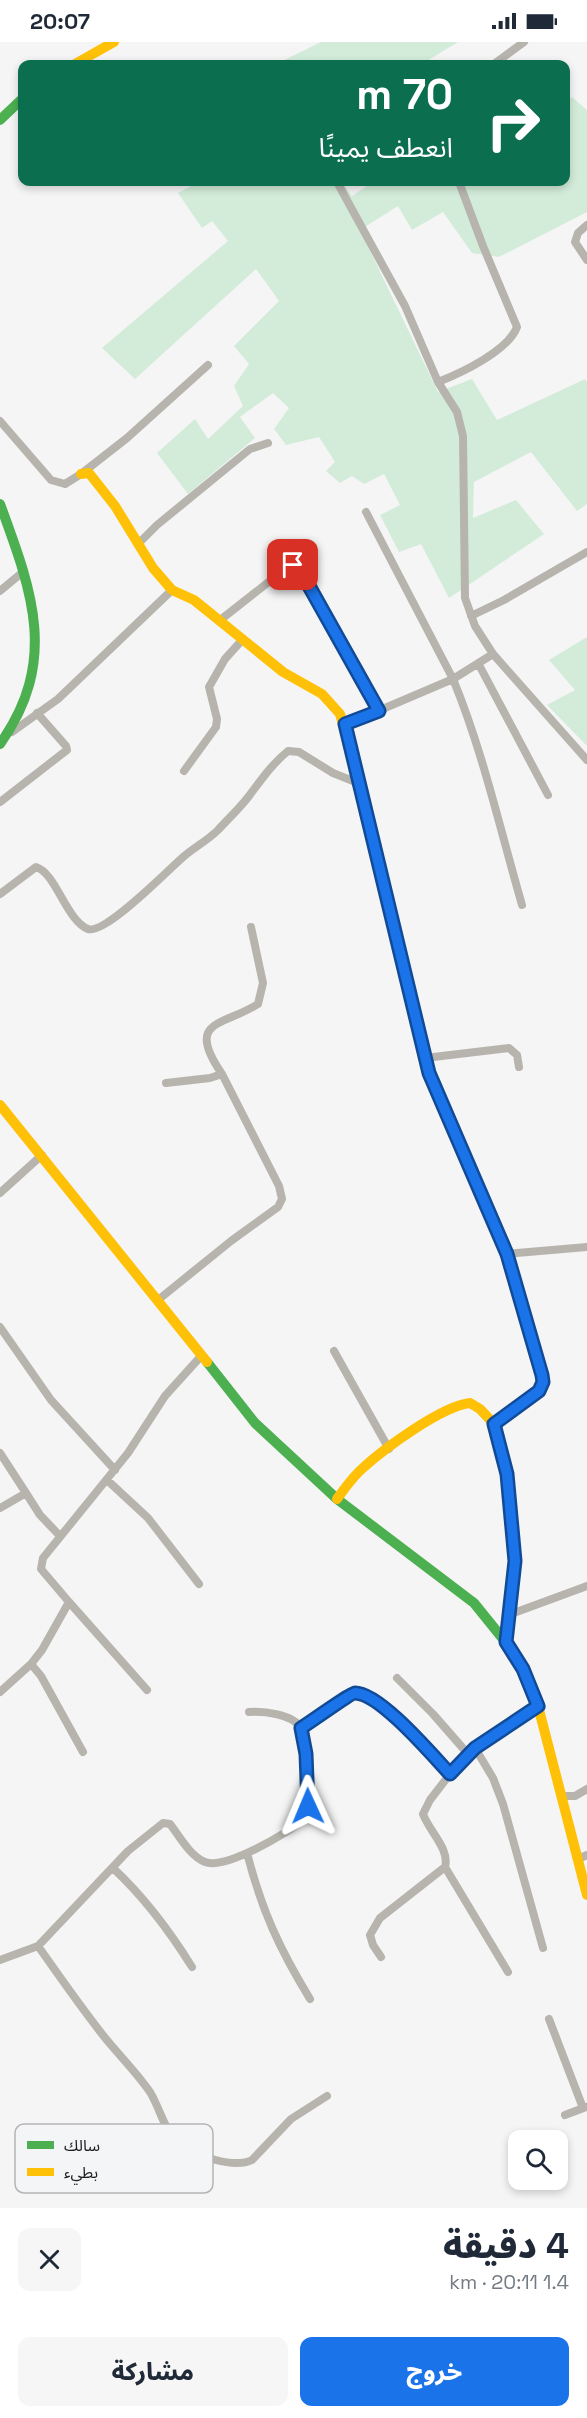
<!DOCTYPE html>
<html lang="ar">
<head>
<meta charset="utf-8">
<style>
	body { margin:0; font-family:"Space Grotesk","Noto Sans Arabic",sans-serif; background:#f6f6f7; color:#1f2937; direction:rtl; height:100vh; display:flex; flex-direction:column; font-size:22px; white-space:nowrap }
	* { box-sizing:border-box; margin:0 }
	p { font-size:20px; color:#747a83 }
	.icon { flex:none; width:33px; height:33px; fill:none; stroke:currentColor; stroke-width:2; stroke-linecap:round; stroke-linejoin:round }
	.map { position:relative; height:2166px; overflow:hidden; direction:ltr }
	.details { display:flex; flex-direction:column; background:#fff; flex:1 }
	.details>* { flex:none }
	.banner { position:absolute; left:18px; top:18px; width:552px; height:126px; border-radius:12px; box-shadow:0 3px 9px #0003; direction:rtl; background:#0b6e4f; color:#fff; overflow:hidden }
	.buttons { position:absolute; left:508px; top:2088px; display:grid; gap:12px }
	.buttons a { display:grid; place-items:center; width:60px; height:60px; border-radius:12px; background:#fff; box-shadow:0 3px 9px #0003; font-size:30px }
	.pin { position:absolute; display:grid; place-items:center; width:51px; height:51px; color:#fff; margin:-26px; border-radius:12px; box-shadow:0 3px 9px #0006 }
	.me { position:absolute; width:66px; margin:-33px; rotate:359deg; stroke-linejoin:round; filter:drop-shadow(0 0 4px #0008) }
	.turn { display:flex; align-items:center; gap:21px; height:126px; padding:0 18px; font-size:27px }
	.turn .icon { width:78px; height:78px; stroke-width:2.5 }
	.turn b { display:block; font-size:42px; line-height:51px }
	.round { display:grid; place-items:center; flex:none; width:63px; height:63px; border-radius:12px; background:#f6f6f7 }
	.summary { display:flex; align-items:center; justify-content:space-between; height:102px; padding:0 18px }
	h1 { font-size:36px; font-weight:800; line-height:45px }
	.action { display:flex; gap:12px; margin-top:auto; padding:12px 18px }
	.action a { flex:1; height:69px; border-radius:12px; background:#1a73e8; color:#fff; font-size:24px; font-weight:800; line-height:69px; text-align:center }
	.action a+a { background:#f6f6f7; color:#1f2937 }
	.status { display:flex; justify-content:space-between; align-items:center; height:42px; padding:0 30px; background:#fff; direction:ltr }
	.status svg { height:16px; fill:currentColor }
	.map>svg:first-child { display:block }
	.green { fill:#d3ecd9 }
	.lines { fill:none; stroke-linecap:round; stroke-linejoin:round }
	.street { stroke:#b7b4ae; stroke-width:8 }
	.fast { stroke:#4caf50; stroke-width:10 }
	.slow { stroke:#ffc107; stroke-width:10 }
	.route-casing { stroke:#114b97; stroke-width:15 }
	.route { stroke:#1a73e8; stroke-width:10 }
	.key { fill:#f4f5f7; stroke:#b4b4b6; stroke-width:1.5 }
	.key-label { font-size:16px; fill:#1d1e1e }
</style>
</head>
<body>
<div class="status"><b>20:07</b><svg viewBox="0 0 49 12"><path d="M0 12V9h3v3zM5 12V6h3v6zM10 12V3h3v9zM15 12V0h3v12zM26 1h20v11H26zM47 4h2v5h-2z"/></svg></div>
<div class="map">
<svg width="587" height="2166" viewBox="0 0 587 2166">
	<rect width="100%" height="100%" fill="#f5f5f6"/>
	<path class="green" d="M321 0H458L422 22H276Z
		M572 55 587 68V170L499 215 472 211 443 170 412 188 398 164 360 188 438 350 472 337 497 378 585 337 587 340V462L577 469 531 410 474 440 473 476 516 458 544 492 449 556 421 502 399 510 380 473 400 463 384 432 364 442 352 434 340 441 326 429 335 420 319 395 286 403 274 387 289 366 273 351 240 375 255 396 188 452 157 411 195 377 208 397 243 364 234 344 249 322 234 304 279 259 256 227 135 337 102 306 228 199 212 179 202 186 178 151 198 140H342L352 154 373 140H566V60Z
		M587 595V704L547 663 575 648 549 618Z"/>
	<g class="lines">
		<path class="street" d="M494 22 524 0
			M337 140 405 264 438 340 457 370 463 394 465 556 475 584 493 612 453 637 345 683
			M587 183 578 191 575 200 587 218
			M438 340C461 331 508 309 517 285L483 204 459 140
			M0 379 51 438 65 442 81 432 127 396 208 323
			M366 470 453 637C483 710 500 787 522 863
			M138 502 157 483 250 407 268 401
			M0 549 24 529
			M471 574 504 558 587 510
			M219 579 289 524 298 526 379 669
			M493 612 587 718
			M478 621 548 753
			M12 690 58 657 172 548
			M184 729 216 685 217 677 209 645 225 617 243 597
			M0 760 67 708 66 704 37 671
			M0 852 36 825C56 831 66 878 88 887 105 893 167 829 182 816 193 806 207 799 218 788 228 777 240 766 249 754 261 738 272 722 288 709L299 710 333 731 358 741
			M425 1016 509 1006 517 1013 519 1025
			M222 1032C184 977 224 984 258 962L263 941 251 885
			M0 1151 42 1113
			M506 1212 587 1205
			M158 1258 231 1199 278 1165 282 1157 279 1144 222 1032 210 1036 166 1041
			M0 1285 51 1358 115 1428
			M334 1309 389 1407
			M494 1382C513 1459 519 1521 506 1600
			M0 1411 26 1451
			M107 1438 148 1476 199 1542
			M0 1466 26 1451 40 1473 60 1494
			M69 1560 147 1648
			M511 1572 587 1544
			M31 1622 41 1634 83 1710
			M397 1636 433 1672 468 1712
			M0 1650 31 1622 42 1608 69 1560 41 1527 43 1516 128 1411 165 1354 202 1313
			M301 1686C309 1681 351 1651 355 1651 380 1651 433 1714 450 1732L475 1706 538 1664
			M475 1706 493 1736 503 1762 543 1906
			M562 1754H575L587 1747
			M247 1811C262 1869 279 1906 310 1957
			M578 1817 587 1813
			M445 1825 508 1930
			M113 1826C145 1856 169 1888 192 1925
			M38 1904C60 1935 82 1967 106 1997 120 2014 137 2031 150 2050 160 2066 164 2089 179 2101 195 2114 234 2127 252 2118L291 2077 327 2054
			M381 1915 373 1903 370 1893 380 1876 445 1825C450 1807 429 1789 423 1772L430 1758 450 1732
			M0 1918 38 1904 128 1809 163 1781 170 1782C180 1795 190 1814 205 1820 225 1828 288 1791 303 1778 310 1762 309 1701 301 1686 293 1672 263 1669 249 1670
			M549 1977 583 2066
			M565 2073 586 2065"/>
		<path class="fast" d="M0 78 22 57
			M0 462C32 549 59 619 0 702
			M352 713 429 1031 506 1212 527 1284
			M207 1320 255 1381 337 1457 474 1561 512 1608 521 1627"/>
		<path class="slow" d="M75 22 114 0
			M81 432 89 431 115 464 153 526 172 548 194 558 283 630 322 652 340 672 352 713
			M0 1063 207 1320
			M337 1457C345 1446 353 1434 364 1425 385 1406 442 1364 470 1361L480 1367 494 1382C509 1371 545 1353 542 1333L527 1284
			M521 1627 538 1664 587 1853"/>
	</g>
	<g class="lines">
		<defs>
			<path id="route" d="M293 523 298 526 309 544 379 669 345 682 429 1031 507 1212 542 1333 543 1340 539 1349 494 1382 507 1432 515 1519 506 1600 523 1627 538 1664 475 1706 450 1732C433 1714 380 1651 355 1651 351 1651 309 1681 301 1686L306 1712 308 1764"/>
		</defs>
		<use href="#route" class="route-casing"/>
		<use href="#route" class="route"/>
	</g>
	<rect x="15" y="2082" width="198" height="69" rx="9" class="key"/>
	<rect x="27" y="2099" width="27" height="8" fill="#4caf50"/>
	<rect x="27" y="2126" width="27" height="8" fill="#ffc107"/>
	<g class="key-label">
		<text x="64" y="2109">سالك</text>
		<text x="64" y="2136">بطيء</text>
	</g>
</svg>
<div class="buttons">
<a><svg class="icon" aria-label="search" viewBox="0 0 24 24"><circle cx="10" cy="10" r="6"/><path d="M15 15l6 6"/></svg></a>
</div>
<div class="pin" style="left:293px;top:523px;background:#d93025"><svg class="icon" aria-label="arrive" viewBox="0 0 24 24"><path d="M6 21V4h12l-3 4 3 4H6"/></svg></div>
<svg class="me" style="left:308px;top:1764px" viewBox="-20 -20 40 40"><path d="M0-17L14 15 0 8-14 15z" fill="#1a73e8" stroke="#fff" stroke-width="4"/></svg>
<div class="banner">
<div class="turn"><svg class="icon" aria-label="right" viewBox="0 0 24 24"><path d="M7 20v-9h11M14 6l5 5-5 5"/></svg><div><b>70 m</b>انعطف يمينًا</div></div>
</div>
</div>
<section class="details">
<div class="summary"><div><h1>4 دقيقة</h1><p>1.4 km · 20:11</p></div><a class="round"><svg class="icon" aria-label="close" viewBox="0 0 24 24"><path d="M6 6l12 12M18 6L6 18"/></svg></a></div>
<div class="action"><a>خروج</a><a>مشاركة</a></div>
</section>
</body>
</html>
